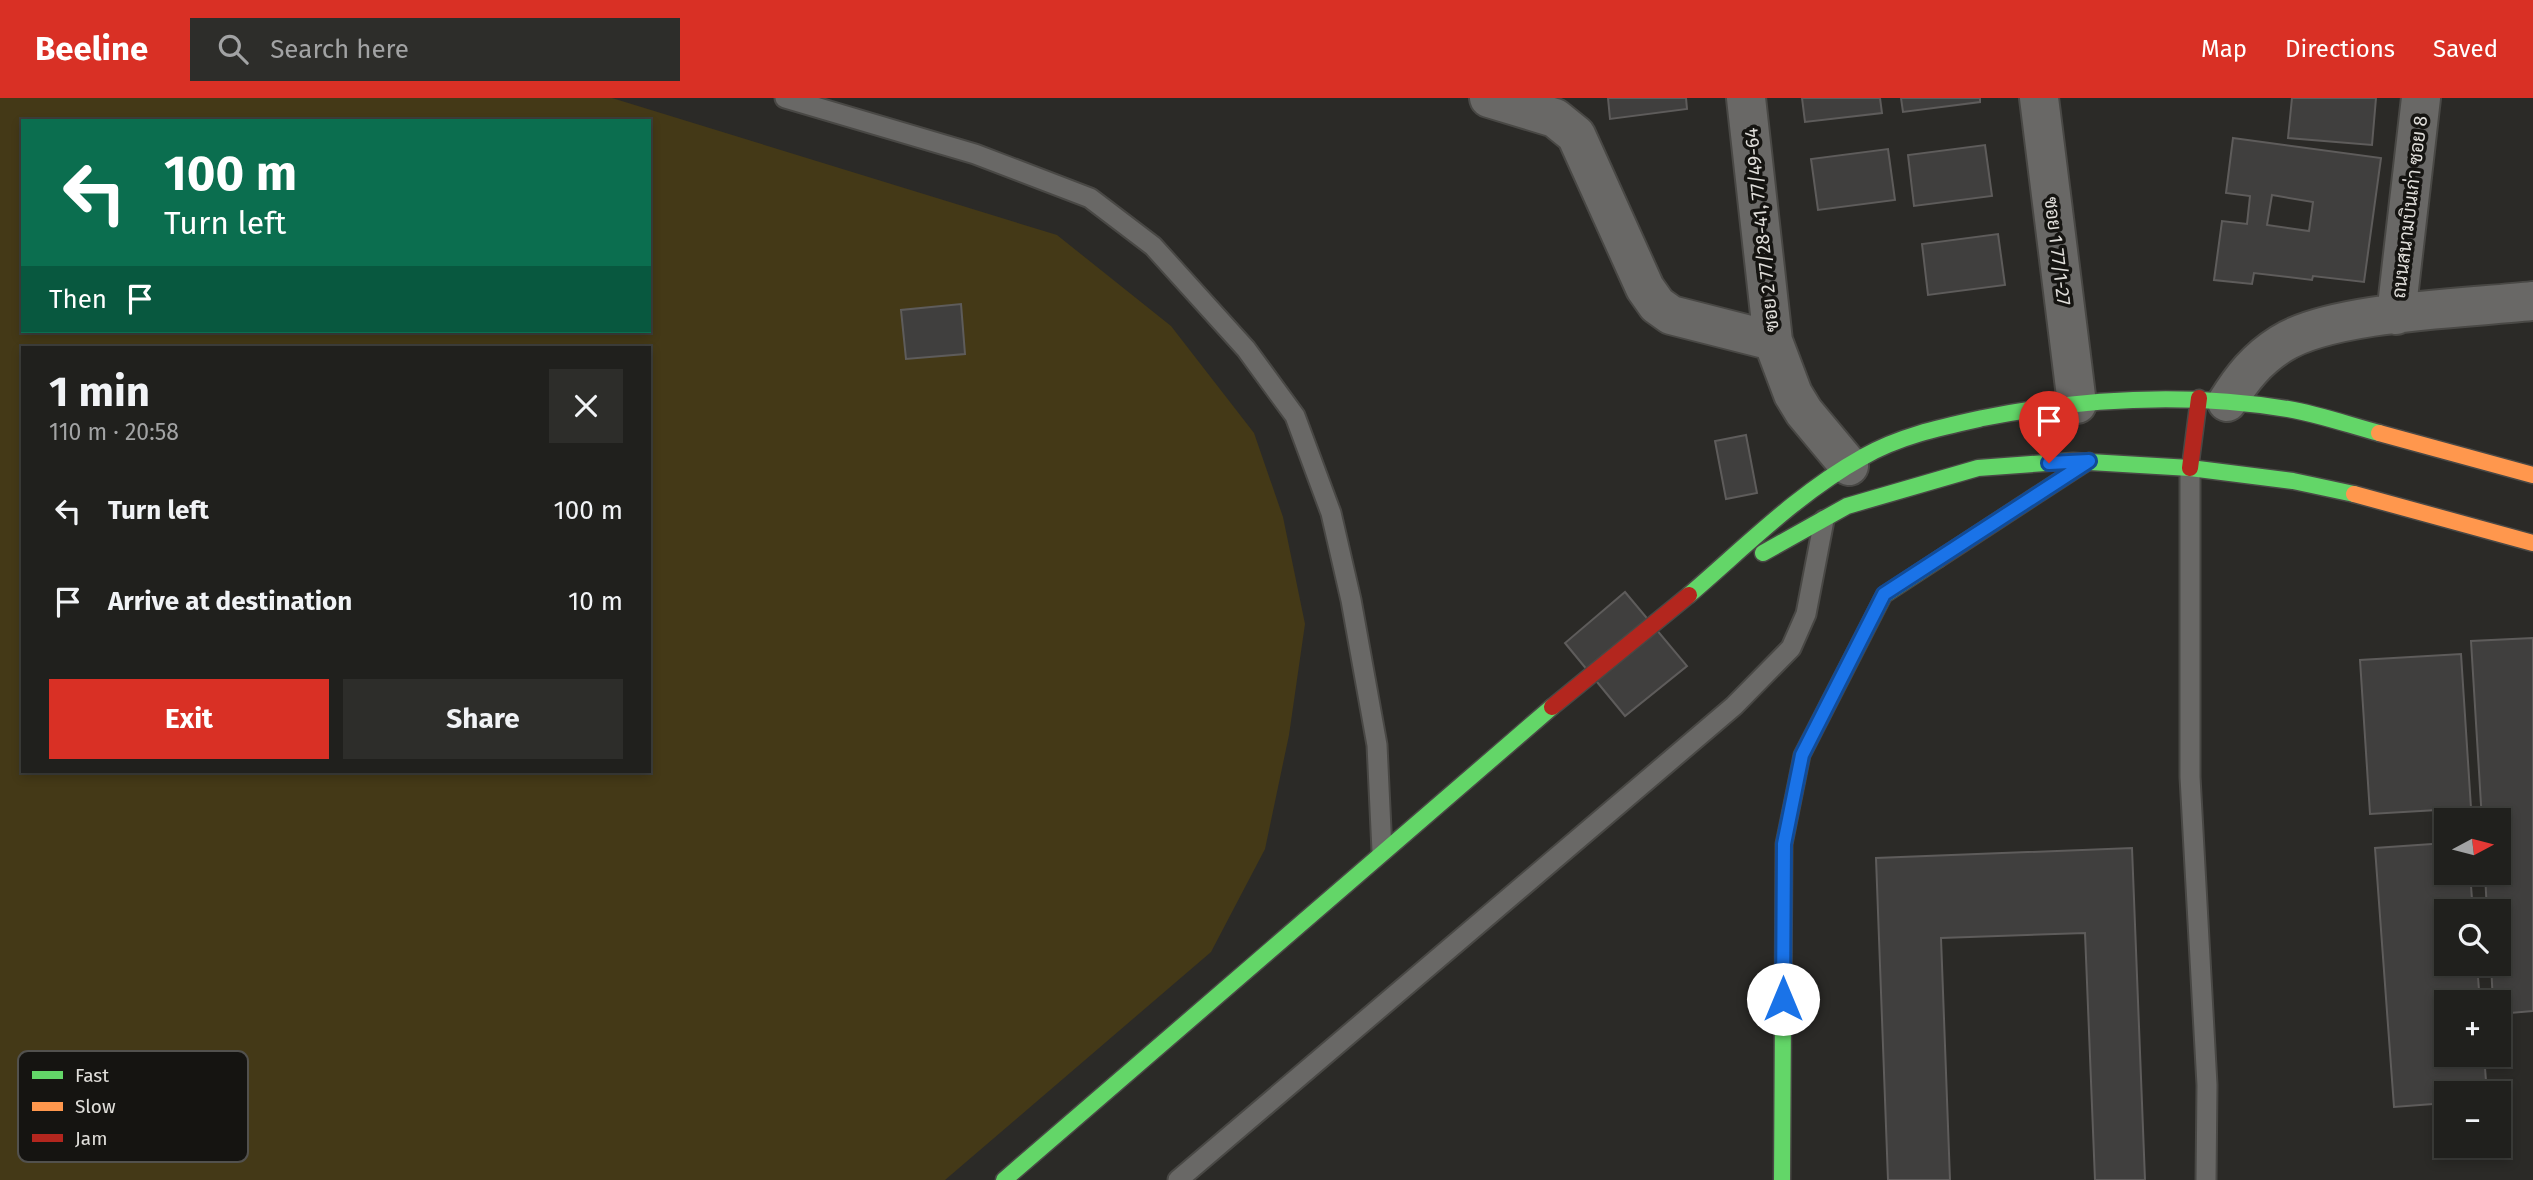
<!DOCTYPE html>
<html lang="en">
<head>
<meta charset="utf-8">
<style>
	body { margin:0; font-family:"Fira Sans",Sarabun,sans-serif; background:#2d2d2a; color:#f1f3f6; height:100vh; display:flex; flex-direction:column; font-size:26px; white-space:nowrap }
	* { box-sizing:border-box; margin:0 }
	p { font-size:23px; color:#a2a3a4 }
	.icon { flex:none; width:38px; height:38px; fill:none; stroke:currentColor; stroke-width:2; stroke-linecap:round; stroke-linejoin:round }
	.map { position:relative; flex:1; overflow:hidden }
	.details { position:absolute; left:21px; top:248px; width:630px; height:427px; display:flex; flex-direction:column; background:#20201d; border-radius:0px; box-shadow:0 4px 10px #0003,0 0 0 2px #3d3e3b }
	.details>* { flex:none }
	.banner { position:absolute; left:21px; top:21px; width:630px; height:214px; border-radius:0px; box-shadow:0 4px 10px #0003,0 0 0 2px #3d3e3b; background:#0b6e4f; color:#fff; overflow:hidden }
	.needle { width:46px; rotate:83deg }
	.tools { position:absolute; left:2434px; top:710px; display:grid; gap:14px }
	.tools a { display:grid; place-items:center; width:77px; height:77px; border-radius:0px; background:#20201d; box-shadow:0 4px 10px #0003,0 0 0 2px #3d3e3b; font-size:35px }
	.pin { position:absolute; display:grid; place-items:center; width:60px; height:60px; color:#fff; margin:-72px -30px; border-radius:50% 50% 50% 0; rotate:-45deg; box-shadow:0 0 7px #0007 }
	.pin .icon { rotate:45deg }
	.me { position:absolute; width:77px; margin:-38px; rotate:0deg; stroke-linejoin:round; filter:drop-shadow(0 0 5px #0008) }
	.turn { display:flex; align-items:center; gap:24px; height:147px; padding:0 28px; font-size:32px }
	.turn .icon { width:91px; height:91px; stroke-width:2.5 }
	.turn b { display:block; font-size:49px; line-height:60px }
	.then { display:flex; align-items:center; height:66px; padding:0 28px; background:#0003; gap:14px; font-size:26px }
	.round { display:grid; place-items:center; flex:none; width:74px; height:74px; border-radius:0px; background:#2d2d2a }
	.head { display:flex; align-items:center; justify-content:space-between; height:119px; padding:0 28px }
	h1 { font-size:42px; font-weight:700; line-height:52px }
	.action { display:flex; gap:14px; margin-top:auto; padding:14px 28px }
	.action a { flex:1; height:80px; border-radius:0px; background:#d93025; color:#fff; font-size:28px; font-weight:700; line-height:80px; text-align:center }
	.action a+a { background:#2d2d2a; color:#f1f3f6 }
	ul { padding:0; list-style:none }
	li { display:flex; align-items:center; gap:21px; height:91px; padding:0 28px }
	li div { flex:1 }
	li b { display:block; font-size:26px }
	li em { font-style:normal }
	header { display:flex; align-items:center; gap:42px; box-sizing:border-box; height:98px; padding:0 35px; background:#d93025; color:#fff }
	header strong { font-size:33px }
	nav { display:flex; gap:38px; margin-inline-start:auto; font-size:24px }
	.search { width:490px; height:63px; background:#2d2d2a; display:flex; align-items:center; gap:18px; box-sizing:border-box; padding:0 24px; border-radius:0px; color:#a2a3a4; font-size:26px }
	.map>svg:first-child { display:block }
	.green { fill:#443917; fill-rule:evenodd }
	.building { fill:#403f3e; stroke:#5e5c5b; stroke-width:2; fill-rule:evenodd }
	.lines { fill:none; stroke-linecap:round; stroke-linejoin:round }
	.lane-casing { stroke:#494845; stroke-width:23 }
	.street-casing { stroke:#494845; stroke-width:42 }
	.fast-casing { stroke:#494845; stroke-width:19 }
	.slow-casing { stroke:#494845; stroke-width:19 }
	.jam-casing { stroke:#494845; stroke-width:19 }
	.lane { stroke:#696866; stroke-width:19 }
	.street { stroke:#696866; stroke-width:38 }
	.fast { stroke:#63d668; stroke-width:16 }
	.slow { stroke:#ff974d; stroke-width:16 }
	.jam { stroke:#b3261e; stroke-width:16 }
	.route-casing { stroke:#114b97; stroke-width:18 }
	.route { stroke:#1a73e8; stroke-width:12 }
	.labels { text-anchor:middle; stroke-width:7; stroke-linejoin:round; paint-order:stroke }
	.street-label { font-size:19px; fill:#e1dfdb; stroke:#151411 }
	.key { fill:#151411; stroke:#52514e; stroke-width:2 }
	.key-label { font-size:19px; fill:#e1dfdb }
</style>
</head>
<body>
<header>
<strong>Beeline</strong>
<div class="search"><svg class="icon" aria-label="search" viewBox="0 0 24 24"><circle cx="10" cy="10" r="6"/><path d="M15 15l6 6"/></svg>Search here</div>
<nav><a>Map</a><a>Directions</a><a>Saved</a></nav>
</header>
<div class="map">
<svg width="2533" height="1082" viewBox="0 0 2533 1082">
	<rect width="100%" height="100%" fill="#2b2a27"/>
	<path class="green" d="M0 0H612L1057 137 1171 228 1254 335 1283 419 1305 526 1289 637 1265 751 1211 854 945 1082H0ZM23 23H649V233H23ZM23 250H649V674H23Z"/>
	<path class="building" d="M1608 0H1686L1687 11 1610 21Z
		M1802 0H1880L1882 15 1805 24Z
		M1901 0H1980V4L1903 14Z
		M2292 0H2376L2372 47 2288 40Z
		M2233 40 2381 60 2364 184 2313 178 2312 182 2254 175 2252 186 2214 182 2222 123 2247 126 2250 98 2226 95ZM2272 97 2313 104 2309 133 2267 127Z
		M1985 47 1992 98 1914 108 1908 57Z
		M1888 51 1895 102 1818 112 1811 61Z
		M1998 136 2005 187 1928 197 1922 146Z
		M961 206 965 256 906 261 901 212Z
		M1746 337 1757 395 1726 401 1715 343Z
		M1625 494 1687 568 1625 618 1565 545Z
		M2533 540V913L2499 916V905H2493L2491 866H2499V814H2487L2485 775H2499V723H2482L2471 543Z
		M2461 556 2471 710 2370 716 2360 562Z
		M2446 745V775H2470L2473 814H2446V866H2477L2480 905H2446V957H2484L2487 996H2446V1005L2394 1009 2375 750Z
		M2132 750 2145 1082H2095L2085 835 1941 840 1950 1082H1888L1876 760Z"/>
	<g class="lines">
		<defs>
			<path id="lane" d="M785 0 975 56 1090 100 1153 148 1246 251 1295 318 1331 415 1351 502 1377 647 1382 753
				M2190 370V679L2207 987 2206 1082
				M1178 1082 1734 608 1791 550 1806 516 1824 422"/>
			<path id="street" d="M1489 0 1555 20 1576 37 1645 190 1657 207 1671 217 1773 243
				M1746 0 1773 243 1793 296 1804 314 1849 368
				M2039 0 2077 306
				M2396 217 2421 0
				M2227 304C2242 280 2257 261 2281 246 2332 213 2470 210 2533 203"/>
			<path id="fast" d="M1763 455 1847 408 1978 370 2073 363 2190 370 2293 383 2354 396
				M1689 497C1745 449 1798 395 1863 359 1899 338 1942 329 1983 320 2084 300 2186 294 2288 311 2318 316 2349 327 2379 335
				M1004 1082 1552 609
				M1782 1082 1784 746 1802 657 1884 497 1939 461"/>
			<path id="slow" d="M2379 335 2533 377
				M2354 396 2533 445"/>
			<path id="jam" d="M2190 370 2199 300
				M1939 461 2089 363
				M1552 609 1689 497"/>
		</defs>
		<use href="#lane" class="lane-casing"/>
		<use href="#street" class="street-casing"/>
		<use href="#fast" class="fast-casing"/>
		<use href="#slow" class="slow-casing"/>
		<use href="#jam" class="jam-casing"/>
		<use href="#lane" class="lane"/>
		<use href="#street" class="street"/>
		<use href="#fast" class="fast"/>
		<use href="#slow" class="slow"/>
		<use href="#jam" class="jam"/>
	</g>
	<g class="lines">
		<defs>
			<path id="route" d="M1783 901 1784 746 1802 657 1884 496 2089 363 2049 365"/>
		</defs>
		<use href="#route" class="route-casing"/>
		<use href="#route" class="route"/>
	</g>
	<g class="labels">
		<g class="street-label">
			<text transform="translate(2409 109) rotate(-83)" y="7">ถนนสนามบินเก่า ซอย 8</text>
			<text transform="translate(1761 132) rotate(-96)" y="7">ซอย 2 77/28-41, 77/49-64</text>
			<text transform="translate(2058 153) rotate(83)" y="7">ซอย 1 77/1-27</text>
		</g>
	</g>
	<rect x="18" y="953" width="230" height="111" rx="10" class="key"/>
	<rect x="32" y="973" width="31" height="8" fill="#63d668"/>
	<rect x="32" y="1004" width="31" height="9" fill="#ff974d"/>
	<rect x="32" y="1036" width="31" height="8" fill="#b3261e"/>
	<g class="key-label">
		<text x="75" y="984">Fast</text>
		<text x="75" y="1015">Slow</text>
		<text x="75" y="1047">Jam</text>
	</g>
</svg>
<div class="tools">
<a><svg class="needle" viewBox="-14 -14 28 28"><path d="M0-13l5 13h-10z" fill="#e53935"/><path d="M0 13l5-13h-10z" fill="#a2a3a4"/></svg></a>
<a><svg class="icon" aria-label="search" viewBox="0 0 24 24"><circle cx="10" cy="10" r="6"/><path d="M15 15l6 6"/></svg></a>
<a>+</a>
<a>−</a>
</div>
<div class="pin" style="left:2049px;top:365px;background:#d93025"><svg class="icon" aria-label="arrive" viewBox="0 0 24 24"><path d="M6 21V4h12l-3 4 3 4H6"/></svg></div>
<svg class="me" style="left:1783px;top:901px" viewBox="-20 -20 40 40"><circle r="19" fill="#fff"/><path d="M0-13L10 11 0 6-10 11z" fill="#1a73e8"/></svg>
<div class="banner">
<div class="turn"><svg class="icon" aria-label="left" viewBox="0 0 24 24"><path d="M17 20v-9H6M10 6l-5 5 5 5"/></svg><div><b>100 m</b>Turn left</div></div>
<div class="then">Then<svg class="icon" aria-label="arrive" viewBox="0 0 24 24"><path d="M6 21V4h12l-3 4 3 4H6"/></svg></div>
</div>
<section class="details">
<div class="head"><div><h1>1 min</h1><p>110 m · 20:58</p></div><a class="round"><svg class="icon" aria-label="close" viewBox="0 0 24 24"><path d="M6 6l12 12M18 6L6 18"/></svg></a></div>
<ul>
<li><svg class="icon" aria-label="left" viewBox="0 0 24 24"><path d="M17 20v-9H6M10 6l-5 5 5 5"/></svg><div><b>Turn left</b></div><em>100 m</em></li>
<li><svg class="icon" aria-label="arrive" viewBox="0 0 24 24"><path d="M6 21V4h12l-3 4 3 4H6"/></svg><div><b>Arrive at destination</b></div><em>10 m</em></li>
</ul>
<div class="action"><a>Exit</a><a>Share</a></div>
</section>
</div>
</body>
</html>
